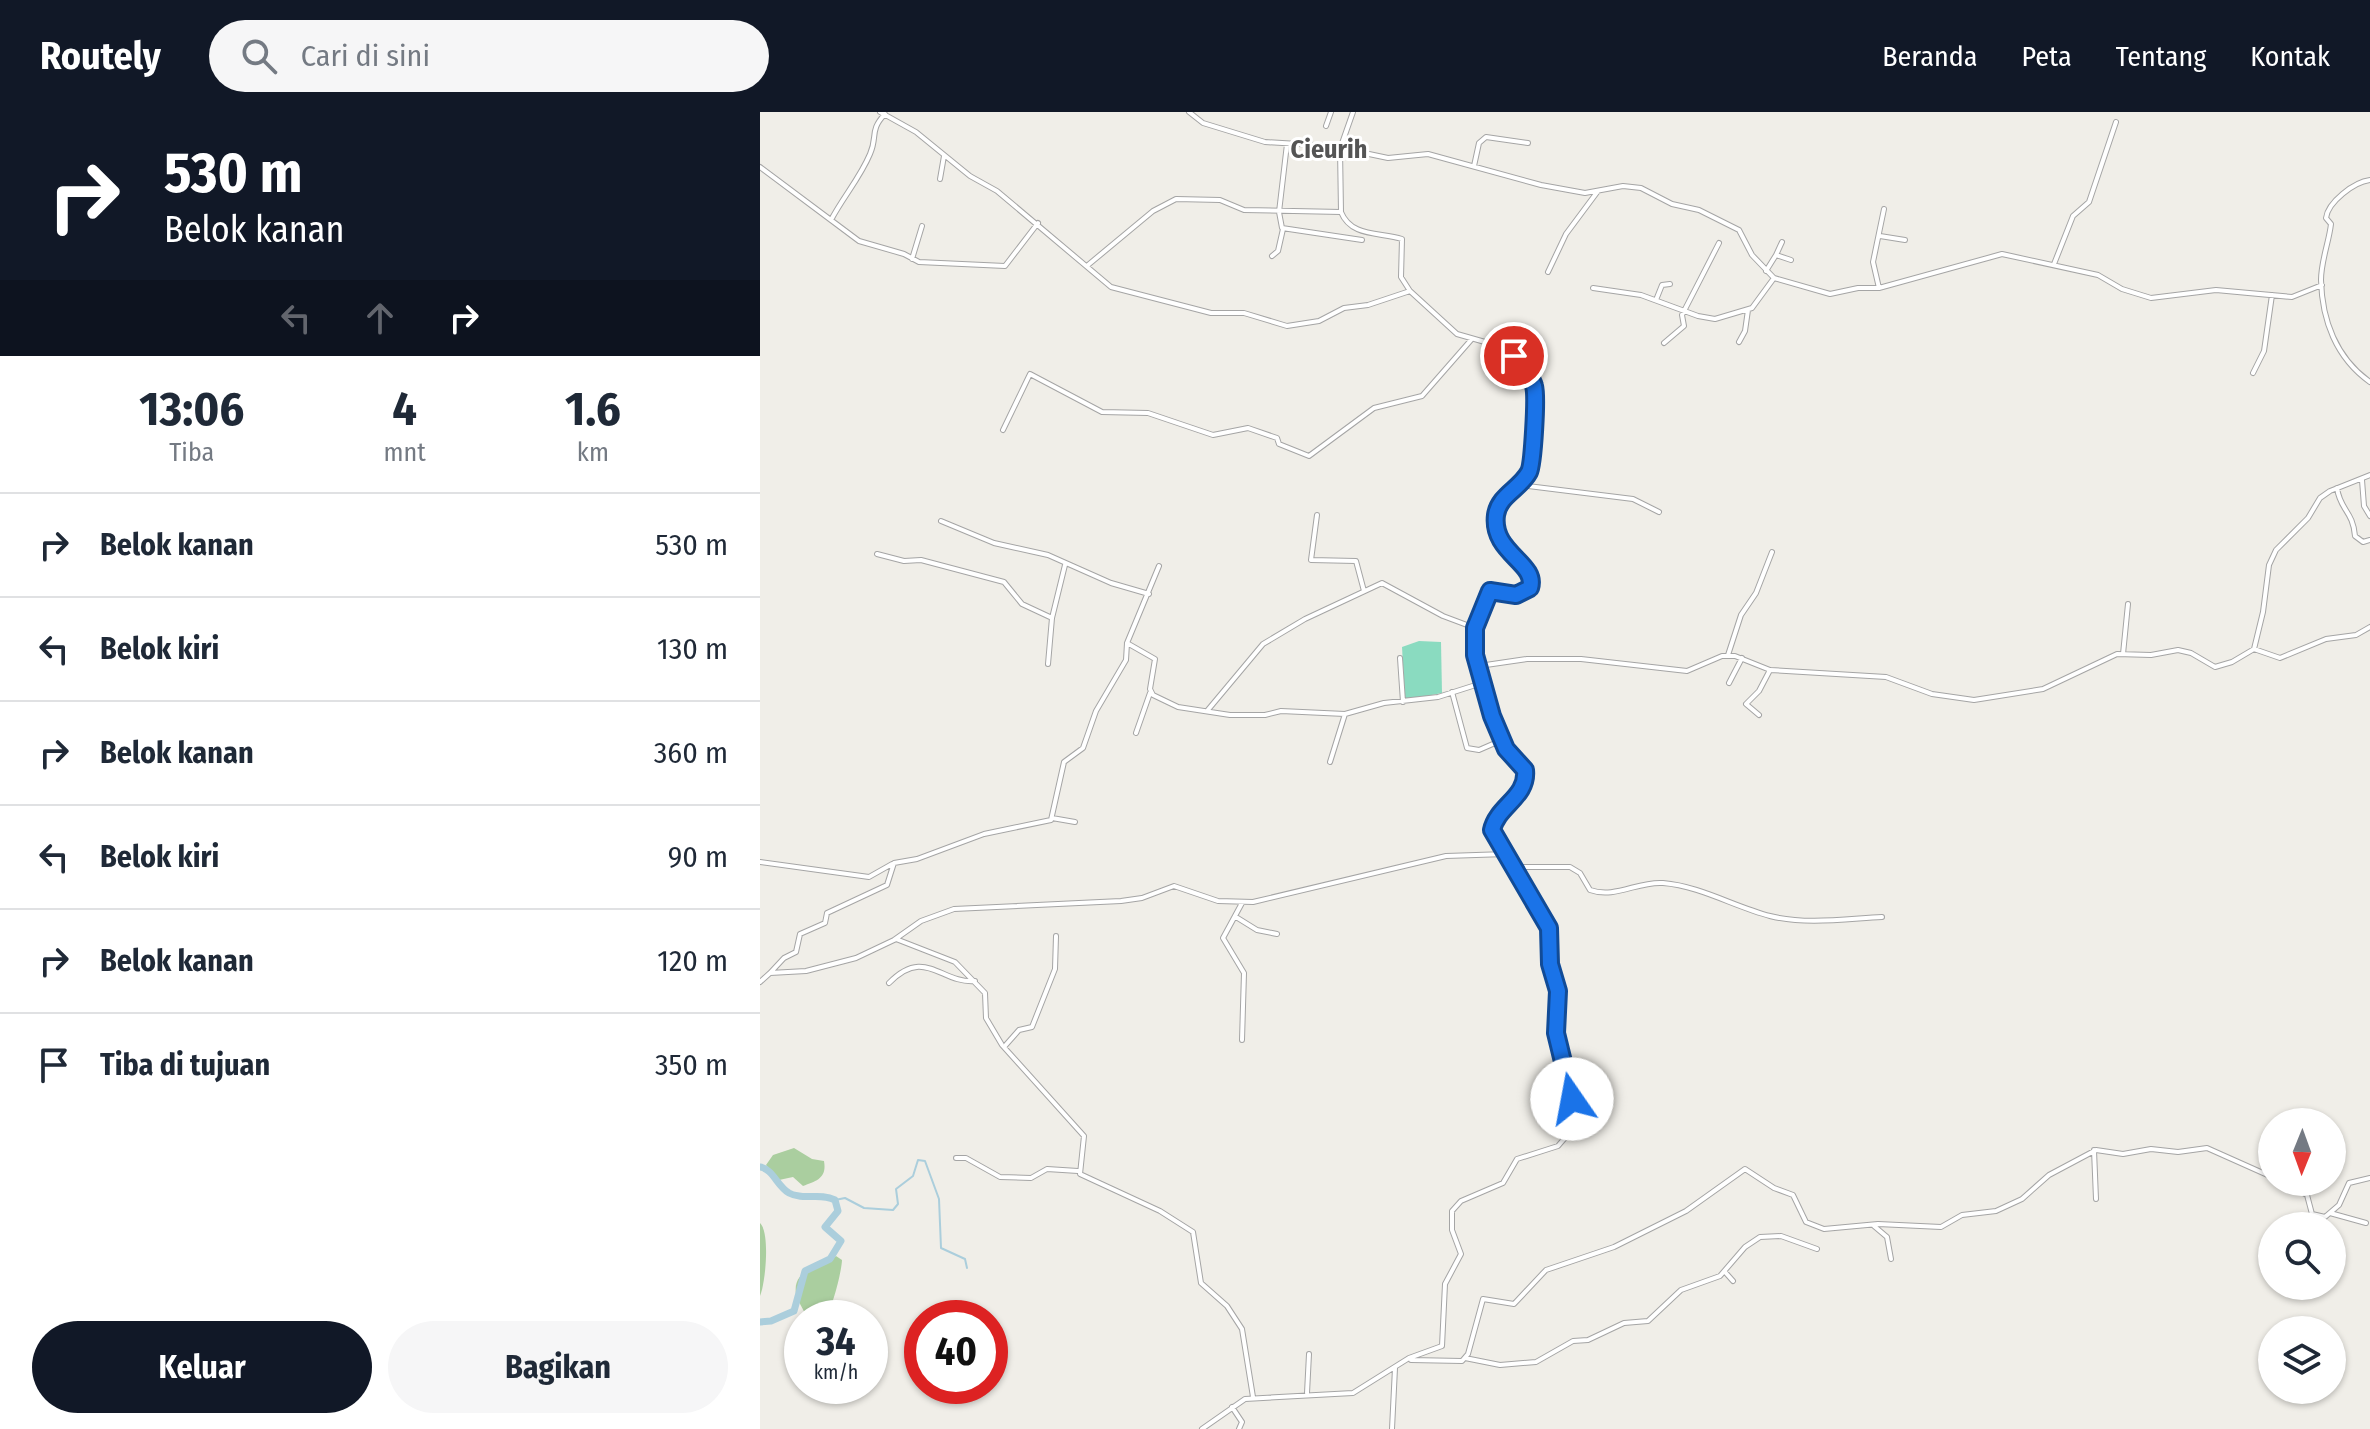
<!DOCTYPE html>
<html lang="id">
<head>
<meta charset="utf-8">
<style>
	body { margin:0; font-family:"Fira Sans Condensed",sans-serif; background:#f6f6f7; color:#1f2937; height:100vh; display:flex; flex-direction:column; font-size:30px; white-space:nowrap }
	* { box-sizing:border-box; margin:0 }
	p { font-size:26px; color:#747a83 }
	.icon { flex:none; width:44px; height:44px; fill:none; stroke:currentColor; stroke-width:2; stroke-linecap:round; stroke-linejoin:round }
	.map { position:relative; flex:1; overflow:hidden }
	.drawer { display:flex; flex-direction:column; background:#fff; width:760px }
	.drawer>* { flex:none }
	.hud { background:#111827; color:#fff; overflow:hidden }
	.needle { width:52px; rotate:181deg }
	.fabs { position:absolute; left:1498px; top:996px; display:grid; gap:16px }
	.fabs a { display:grid; place-items:center; width:88px; height:88px; border-radius:50%; background:#fff; box-shadow:0 2px 6px #0004; font-size:40px }
	.speed { position:absolute; left:24px; top:1188px; display:flex; gap:16px; font-size:40px; font-weight:700; text-align:center }
	.speed>* { display:grid; place-content:center; width:104px; height:104px; border-radius:50%; background:#fff; box-shadow:0 2px 6px #0004; line-height:1 }
	.speed small { font-size:20px; font-weight:400 }
	.speed .limit { border:12px solid #d22; background:#fff; color:#111 }
	.pin { position:absolute; display:grid; place-items:center; width:68px; height:68px; color:#fff; margin:-34px; border:4px solid #fff; border-radius:50%; box-shadow:0 2px 8px #0007 }
	.me { position:absolute; width:88px; margin:-44px; rotate:348deg; stroke-linejoin:round; filter:drop-shadow(0 0 6px #0008) }
	.turn { display:flex; align-items:center; gap:28px; height:168px; padding:0 32px; font-size:36px }
	.turn .icon { width:104px; height:104px; stroke-width:2.5 }
	.turn b { display:block; font-size:56px; line-height:68px }
	.lanes { display:flex; align-items:center; height:76px; padding:0 32px; background:#0003; justify-content:center; gap:40px; direction:ltr }
	.lanes .off { opacity:.35 }
	.eta { display:flex; justify-content:space-evenly; align-items:center; height:136px; text-align:center }
	.eta b { font-size:48px; font-weight:700; line-height:56px }
	.button { display:flex; gap:16px; margin-top:auto; padding:16px 32px }
	.button a { flex:1; height:92px; border-radius:48px; background:#111827; color:#fff; font-size:32px; font-weight:700; line-height:92px; text-align:center }
	.button a+a { background:#f6f6f7; color:#1f2937 }
	ul { padding:0; list-style:none }
	li { display:flex; align-items:center; gap:24px; height:104px; padding:0 32px; border-top:2px solid #e0e1e3 }
	li div { flex:1 }
	li b { display:block; font-size:30px }
	li em { font-style:normal }
	header { display:flex; align-items:center; gap:48px; box-sizing:border-box; height:112px; padding:0 40px; background:#111827; color:#fff }
	header strong { font-size:38px }
	nav { display:flex; gap:44px; margin-inline-start:auto; font-size:28px }
	.search { width:560px; height:72px; background:#f6f6f7; display:flex; align-items:center; gap:20px; box-sizing:border-box; padding:0 28px; border-radius:44px; color:#747a83; font-size:30px }
	main { display:flex; flex:1; min-height:0 }
	.map>svg:first-child { display:block }
	.forest { fill:#aace9f }
	.pitch { fill:#8adbc0 }
	.lines { fill:none; stroke-linecap:round; stroke-linejoin:round }
	.stream { stroke:#abcedc; stroke-width:2 }
	.river { stroke:#abcedc; stroke-width:7 }
	.minor-casing { stroke:#a5a5a5; stroke-width:6 }
	.minor { stroke:#fff; stroke-width:4 }
	.route-casing { stroke:#114b97; stroke-width:20 }
	.route { stroke:#1a73e8; stroke-width:14 }
	.labels { text-anchor:middle; stroke-width:6; stroke-linejoin:round; paint-order:stroke }
	.quarter-label { font-size:26px; font-weight:bold; fill:#545454; stroke:#fff }
</style>
</head>
<body>
<header>
<strong>Routely</strong>
<div class="search"><svg class="icon" aria-label="search" viewBox="0 0 24 24"><circle cx="10" cy="10" r="6"/><path d="M15 15l6 6"/></svg>Cari di sini</div>
<nav><a>Beranda</a><a>Peta</a><a>Tentang</a><a>Kontak</a></nav>
</header>
<main>
<section class="drawer">
<div class="hud">
<div class="turn"><svg class="icon" aria-label="right" viewBox="0 0 24 24"><path d="M7 20v-9h11M14 6l5 5-5 5"/></svg><div><b>530 m</b>Belok kanan</div></div>
<div class="lanes"><svg class="icon off" aria-label="left" viewBox="0 0 24 24"><path d="M17 20v-9H6M10 6l-5 5 5 5"/></svg><svg class="icon off" aria-label="ahead" viewBox="0 0 24 24"><path d="M12 20V5M6 11l6-6 6 6"/></svg><svg class="icon" aria-label="right" viewBox="0 0 24 24"><path d="M7 20v-9h11M14 6l5 5-5 5"/></svg></div>
</div>
<div class="eta">
<div><b>13:06</b><p>Tiba</p></div>
<div><b>4</b><p>mnt</p></div>
<div><b>1.6</b><p>km</p></div>
</div>
<ul>
<li><svg class="icon" aria-label="right" viewBox="0 0 24 24"><path d="M7 20v-9h11M14 6l5 5-5 5"/></svg><div><b>Belok kanan</b></div><em>530 m</em></li>
<li><svg class="icon" aria-label="left" viewBox="0 0 24 24"><path d="M17 20v-9H6M10 6l-5 5 5 5"/></svg><div><b>Belok kiri</b></div><em>130 m</em></li>
<li><svg class="icon" aria-label="right" viewBox="0 0 24 24"><path d="M7 20v-9h11M14 6l5 5-5 5"/></svg><div><b>Belok kanan</b></div><em>360 m</em></li>
<li><svg class="icon" aria-label="left" viewBox="0 0 24 24"><path d="M17 20v-9H6M10 6l-5 5 5 5"/></svg><div><b>Belok kiri</b></div><em>90 m</em></li>
<li><svg class="icon" aria-label="right" viewBox="0 0 24 24"><path d="M7 20v-9h11M14 6l5 5-5 5"/></svg><div><b>Belok kanan</b></div><em>120 m</em></li>
<li><svg class="icon" aria-label="arrive" viewBox="0 0 24 24"><path d="M6 21V4h12l-3 4 3 4H6"/></svg><div><b>Tiba di tujuan</b></div><em>350 m</em></li>
</ul>
<div class="button"><a>Keluar</a><a>Bagikan</a></div>
</section>
<div class="map">
<svg width="1610" height="1317" viewBox="0 0 1610 1317">
	<rect width="100%" height="100%" fill="#f0eee8"/>
	<path class="forest" d="M34 1036 52 1047 64 1049C67 1066 57 1069 43 1074L33 1065 19 1068 6 1053 13 1043Z
		M0 1111C10 1120 6 1169 0 1184Z
		M76 1144 82 1148C82 1157 72 1200 65 1204 61 1208 51 1206 46 1206 44 1196 38 1191 36 1182 32 1155 63 1157 76 1144Z"/>
	<path class="pitch" d="M659 529 681 530 682 581 645 588 642 535Z"/>
	<g class="lines">
		<path class="stream" d="M75 1088 85 1086 104 1096 133 1098 138 1092 136 1077 153 1064 158 1048 165 1049 179 1087 181 1136 205 1147 207 1156"/>
		<path class="river" d="M0 1055C13 1057 17 1074 29 1081 44 1089 59 1080 75 1088L78 1099 65 1115 81 1129 70 1147 45 1159 34 1199 11 1209 0 1210"/>
		<defs>
			<path id="minor" d="M120 0 156 20 210 64 237 79 351 175 451 201H484L527 214 559 209 584 196 608 193 650 179
				M429 0 443 11 505 30 571 34 628 46 668 42 781 73 825 81 863 74 881 76 912 92 939 98 979 118 992 143 1014 166 1070 182 1098 176H1119L1242 142 1338 163 1362 177 1391 186 1456 178 1532 185 1562 173
				M566 14 571 0
				M527 32 519 100 522 116 602 128
				M714 54 719 31 726 25 768 31
				M0 55 99 129 144 142 159 150 245 154 278 111
				M180 67 184 44
				M1610 68C1594 70 1568 90 1566 106L1571 112C1569 130 1561 149 1561 168 1562 208 1576 246 1610 270
				M71 108C83 85 100 66 110 42 118 24 109 19 125 2
				M1120 124 1145 128
				M1016 143 1022 130
				M512 144 518 139 523 117
				M152 147 162 114
				M1294 152 1313 104 1329 90 1356 10
				M328 153 393 99 416 87 460 88 484 98 581 100
				M1006 159 1016 143 1031 148
				M788 160 806 122 838 79
				M833 176 881 183 938 204 955 207 992 196 1014 166
				M1119 176 1113 150 1124 97
				M896 188 902 173 910 172
				M979 230 985 219 988 198
				M904 231 924 214 922 203 959 131
				M1493 261 1504 239 1512 183
				M243 318 270 262 342 300 388 301 453 323 488 316 517 326 519 332 549 344 614 296 662 284 711 228
				M1602 368 1604 394 1610 404
				M760 373 873 387 899 400
				M1577 376C1580 398 1593 399 1595 424L1603 430 1610 428
				M557 403 551 448 596 449 604 479
				M181 409 234 431 288 443 351 471 389 482
				M117 442 144 449 161 448 244 470 262 492 292 506
				M367 531 395 547 390 577 393 583 418 595 470 603H505L521 599 585 602 624 591 678 585 722 571
				M1494 537 1520 546 1566 527 1596 523 1610 515
				M1363 542 1368 492
				M968 543 981 503 996 481 1012 440
				M640 546 643 590
				M288 552 292 506 305 453
				M719 554 767 547H821L927 559 962 544H975L1010 558 1126 565 1172 582 1214 588 1283 577 1357 542 1391 543 1418 538 1431 541 1455 555 1472 550 1494 537 1503 500 1509 453 1516 438 1548 406 1560 386 1570 379 1610 363
				M969 571 982 546
				M692 580 707 636 719 638 742 628
				M447 599 503 532 545 507 622 471 683 504 715 516
				M999 603 986 592 999 579 1010 558
				M376 621 390 581
				M570 650 585 602
				M292 706 315 710
				M0 750 109 765 132 752
				M753 755H810L820 761 830 778C855 787 878 769 903 771 940 774 975 795 1010 804 1046 813 1085 807 1122 805
				M482 791 463 826 484 861 482 928
				M476 805 497 818 517 822
				M136 827 195 850 225 881 226 906 242 933 324 1024 320 1062 400 1099 433 1120 441 1171 467 1194 482 1217 493 1285
				M10 861 24 846 36 840 40 822 65 811 67 801 127 773 134 751 157 747 224 722 291 708 304 650 323 636 336 599 366 548 367 531 399 454
				M0 870 10 861 46 859 96 846 134 828 161 809 194 797 361 789 382 786 414 774 458 789 493 790 686 744 746 742
				M129 871C165 834 181 872 215 869
				M244 935 259 918 272 915 295 857 296 824
				M1334 1038 1336 1087
				M196 1046H206L240 1065 271 1066 287 1057 318 1059
				M1522 1070 1547 1083 1552 1102 1565 1105 1579 1093 1589 1071 1610 1066
				M1570 1101 1606 1111
				M1114 1114 1127 1125 1131 1147
				M965 1160 973 1169
				M705 1246 740 1253 776 1250 813 1229 828 1228 864 1211 888 1209 921 1178 960 1164 985 1135 1000 1125 1021 1124 1057 1137
				M651 1248 702 1249 708 1242 723 1187 754 1192 786 1158 854 1135 926 1099 985 1057 1014 1076 1033 1083 1046 1110 1064 1117 1118 1112 1181 1115 1202 1103 1236 1099 1262 1087 1289 1063 1336 1038 1363 1042 1391 1037 1418 1040 1447 1036 1512 1065
				M547 1281 549 1242
				M472 1295 482 1310 479 1317
				M442 1317 485 1287 593 1281 649 1246 682 1234 685 1172 701 1142 692 1118V1099L701 1089 743 1071 757 1047 798 1034 804 1027 812 987 796 921 798 879 790 852 789 816 732 718C737 694 768 685 765 658L746 637 732 604 715 543V516L730 479 756 483 770 476 769 460 745 439 736 425 735 415 736 402 743 386 760 373 771 357 773 270 746 236 697 222 650 179 641 165 642 127C619 120 591 125 581 100L580 37 593 0
				M632 1317 635 1256"/>
		</defs>
		<use href="#minor" class="minor-casing"/>
		<use href="#minor" class="minor"/>
	</g>
	<g class="lines">
		<defs>
			<path id="route" d="M754 244C761 253 771 263 774 274 777 284 773 352 769 360 760 377 739 383 736 403 731 441 778 451 770 476L756 483 730 479 715 516V543L732 604 746 637 765 658C768 685 737 694 732 718L789 816 790 852 798 879 796 921 812 987"/>
		</defs>
		<use href="#route" class="route-casing"/>
		<use href="#route" class="route"/>
	</g>
	<g class="labels">
		<g class="quarter-label">
			<text x="569" y="46">Cieurih</text>
		</g>
	</g>
</svg>
<div class="fabs">
<a><svg class="needle" viewBox="-14 -14 28 28"><path d="M0-13l5 13h-10z" fill="#e53935"/><path d="M0 13l5-13h-10z" fill="#747a83"/></svg></a>
<a><svg class="icon" aria-label="search" viewBox="0 0 24 24"><circle cx="10" cy="10" r="6"/><path d="M15 15l6 6"/></svg></a>
<a><svg class="icon" aria-label="layers" viewBox="0 0 24 24"><path d="M12 4l9 5-9 5-9-5zM3 14l9 5 9-5"/></svg></a>
</div>
<div class="speed"><div>34<small>km/h</small></div><div class="limit">40</div></div>
<div class="pin" style="left:754px;top:244px;background:#d93025"><svg class="icon" aria-label="arrive" viewBox="0 0 24 24"><path d="M6 21V4h12l-3 4 3 4H6"/></svg></div>
<svg class="me" style="left:812px;top:987px" viewBox="-20 -20 40 40"><circle r="19" fill="#fff"/><path d="M0-13L10 11 0 6-10 11z" fill="#1a73e8"/></svg>
</div>
</main>
</body>
</html>
